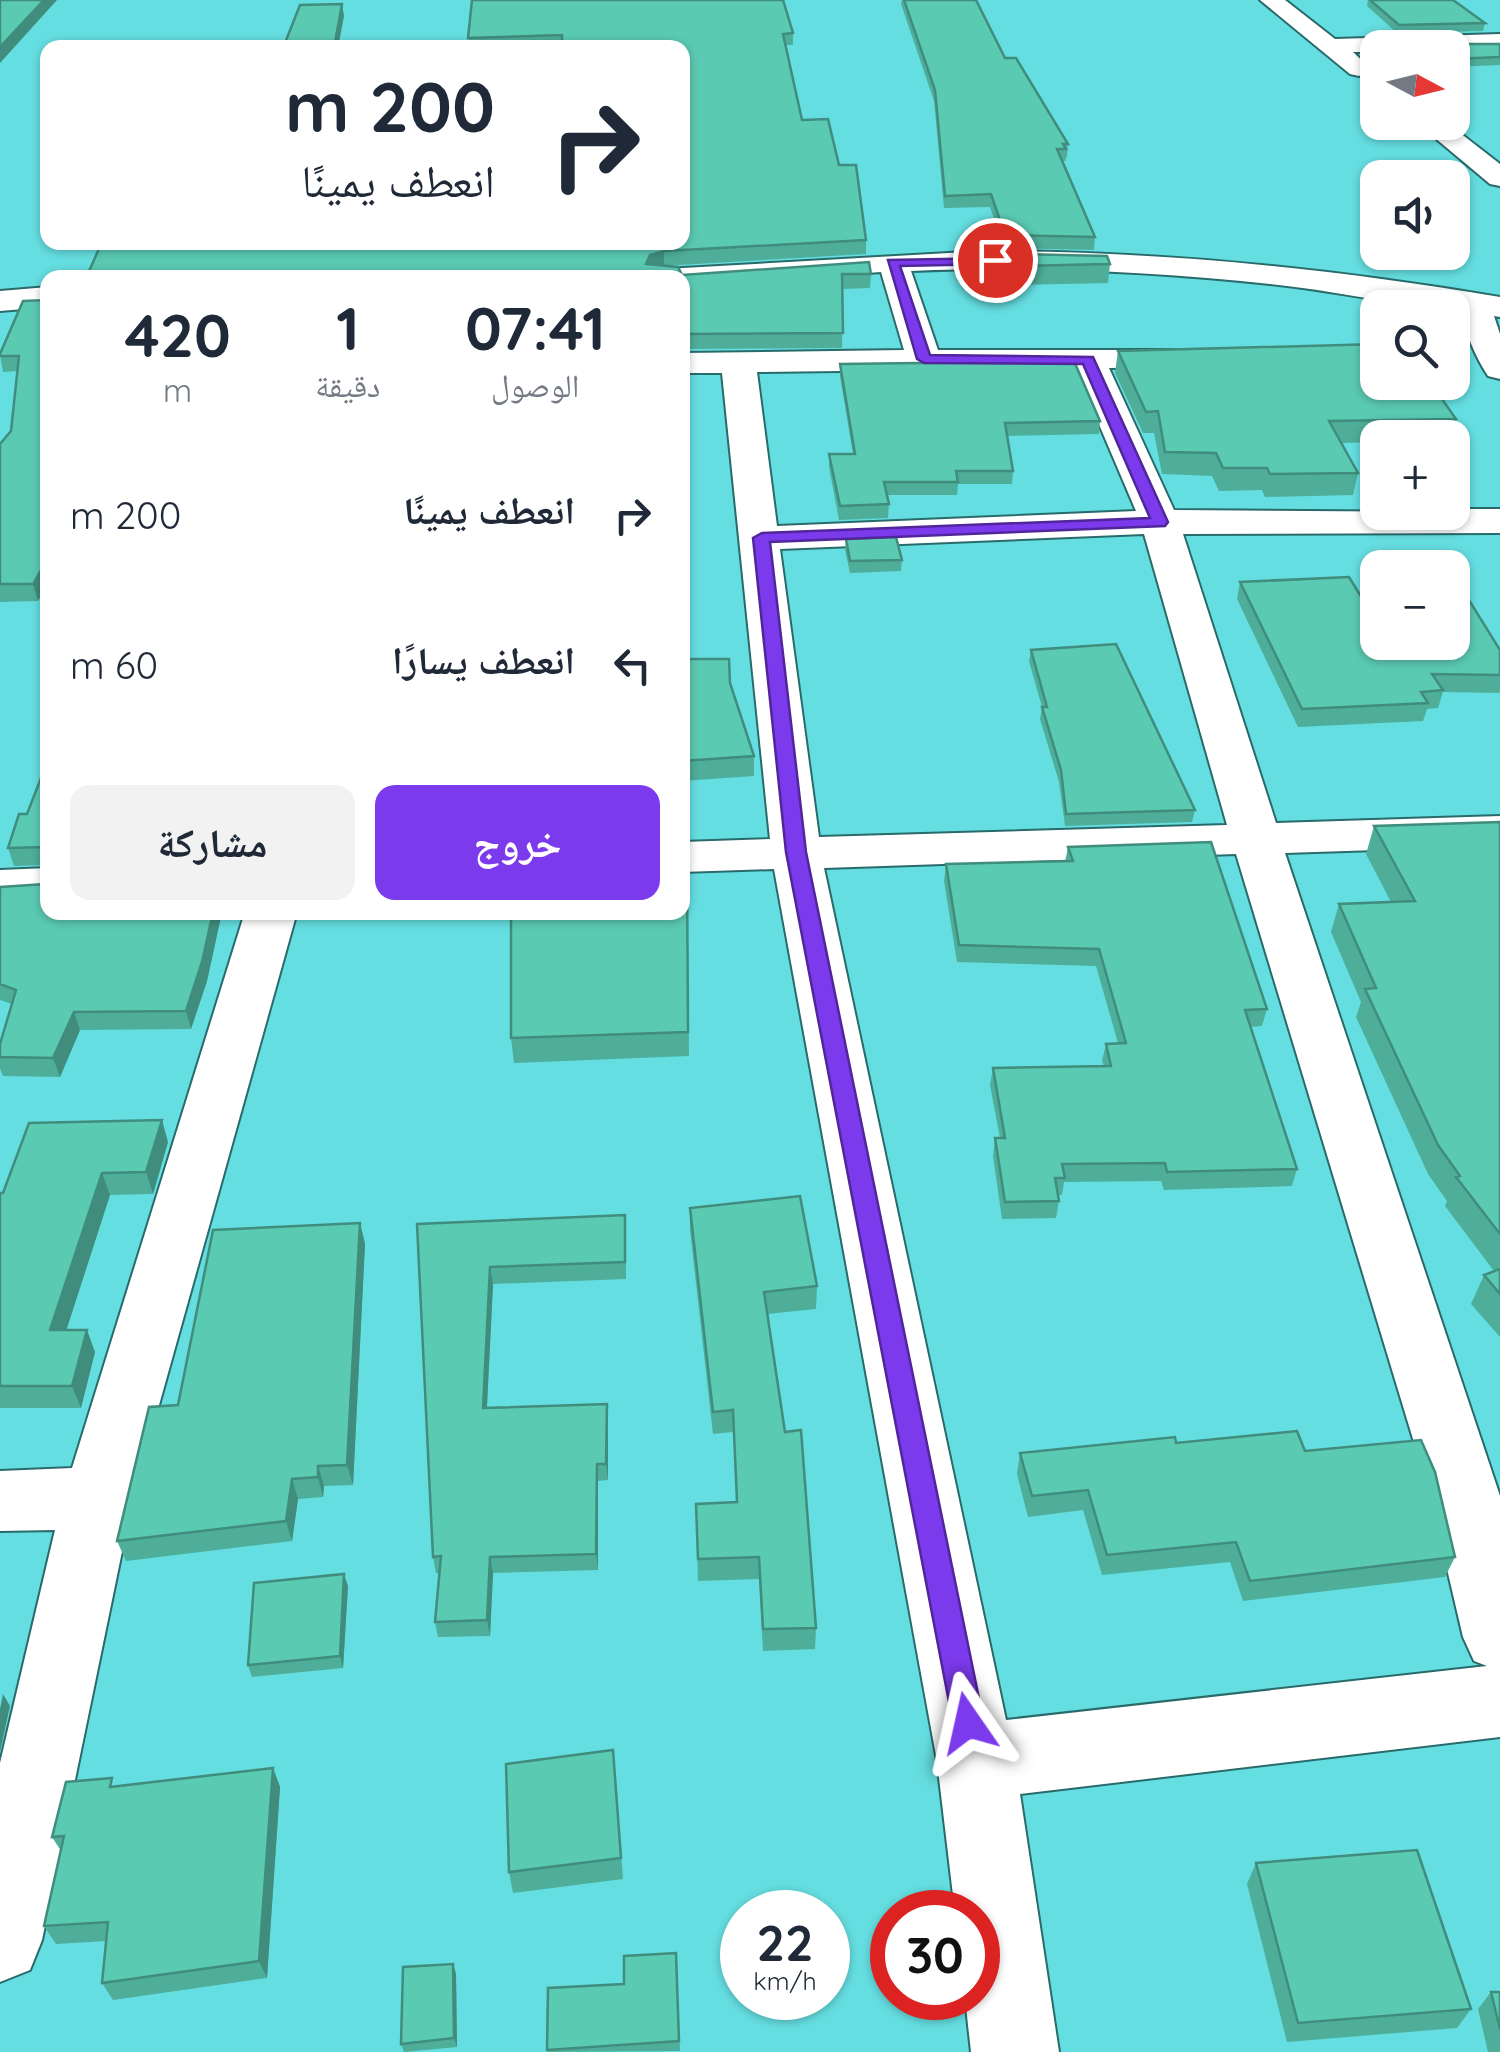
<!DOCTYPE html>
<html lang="ar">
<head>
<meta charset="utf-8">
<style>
	body { margin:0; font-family:Quicksand,"Noto Naskh Arabic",sans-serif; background:#f2f2f3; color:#1f2937; direction:rtl; height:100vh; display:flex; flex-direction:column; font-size:38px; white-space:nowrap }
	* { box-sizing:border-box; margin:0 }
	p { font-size:32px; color:#747a83 }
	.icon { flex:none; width:55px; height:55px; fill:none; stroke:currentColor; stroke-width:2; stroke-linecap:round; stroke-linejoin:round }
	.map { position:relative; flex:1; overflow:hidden; direction:ltr }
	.details { position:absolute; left:40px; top:270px; width:650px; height:650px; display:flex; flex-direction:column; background:#fff; border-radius:20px; box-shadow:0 2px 8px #0004; direction:rtl }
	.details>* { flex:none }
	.guide { position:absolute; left:40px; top:40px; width:650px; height:210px; border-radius:20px; box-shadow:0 2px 8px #0004; direction:rtl; background:#fff; color:#1f2937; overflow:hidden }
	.needle { width:65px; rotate:97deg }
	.tools { position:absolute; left:1360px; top:30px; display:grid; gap:20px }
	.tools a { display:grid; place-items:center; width:110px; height:110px; border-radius:20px; background:#fff; box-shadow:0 2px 8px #0004; font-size:50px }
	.speed { position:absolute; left:720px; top:1890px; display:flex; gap:20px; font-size:50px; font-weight:700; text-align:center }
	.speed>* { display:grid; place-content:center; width:130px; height:130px; border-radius:50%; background:#fff; box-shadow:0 2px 8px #0004; line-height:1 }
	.speed small { font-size:25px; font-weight:400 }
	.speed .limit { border:15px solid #d22; background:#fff; color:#111 }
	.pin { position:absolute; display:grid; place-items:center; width:85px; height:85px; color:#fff; margin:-42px; border:5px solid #fff; border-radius:50%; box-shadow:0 2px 10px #0007 }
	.me { position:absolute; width:110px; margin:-55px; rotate:349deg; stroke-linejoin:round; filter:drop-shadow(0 0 8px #0008) }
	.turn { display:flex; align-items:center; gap:35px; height:210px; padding:0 30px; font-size:45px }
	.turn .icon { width:130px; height:130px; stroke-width:2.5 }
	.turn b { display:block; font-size:70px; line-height:85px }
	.eta { display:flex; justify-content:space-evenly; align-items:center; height:170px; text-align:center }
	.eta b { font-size:60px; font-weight:700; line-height:70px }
	.action { display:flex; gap:20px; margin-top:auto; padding:20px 30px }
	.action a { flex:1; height:115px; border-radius:20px; background:#7c3aed; color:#fff; font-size:40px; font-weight:700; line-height:115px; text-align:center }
	.action a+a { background:#f2f2f3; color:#1f2937 }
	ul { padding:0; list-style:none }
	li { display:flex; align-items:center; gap:30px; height:150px; padding:0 30px }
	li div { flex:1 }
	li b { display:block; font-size:38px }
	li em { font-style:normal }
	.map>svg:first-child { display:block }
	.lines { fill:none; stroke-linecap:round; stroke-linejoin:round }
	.minor-casing { stroke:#296a6b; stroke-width:4 }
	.minor { fill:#fff; fill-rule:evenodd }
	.wall { fill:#4eae9a }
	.shaded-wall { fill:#408d7d }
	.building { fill:#5bcab3; stroke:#408d7d; stroke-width:2.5 }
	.route { fill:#7c3aed; stroke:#51269a; stroke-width:2.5 }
</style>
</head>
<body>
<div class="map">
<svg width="1500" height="2052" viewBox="0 0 1500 2052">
	<rect width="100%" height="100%" fill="#65dee1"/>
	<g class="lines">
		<defs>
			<path id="minor" d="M1260 0H1285L1335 39 1500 34V48H1378V52H1353L1371 69 1359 76 1350 74Z
				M1416 122H1446L1500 164V186L1490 184Z
				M984 251C1158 251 1329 268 1500 297V317L1494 316 1500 334V379L1488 376C1474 355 1467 334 1459 310L1452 308C1392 305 1331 290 1270 284 1151 271 1031 266 911 271L938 350H1202L1207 357 1202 364 1190 367 1109 368 1174 510 1452 512V509H1500V533L1183 534 1276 823 1500 816V846L1285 853 1500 1496V1737L1020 1794 1059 2052H971L965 1998H978V1912H955L937 1761 774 869 682 872V842L770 839 722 373H682V353L904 350 881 272 682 286V278H650L654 271 665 269ZM1075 368 1136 511 777 526 757 372ZM1144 534 1227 825 819 837 780 549ZM1236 854 1429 1492 1463 1637 1474 1661 1487 1666 1006 1720 824 868Z
				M48 287V307L0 311V291Z
				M48 868V900L0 902V870Z
				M245 912H297L133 1498 42 1940 30 1970 0 1982V1763L55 1530 0 1531V1471L72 1468Z"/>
		</defs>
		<use href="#minor" class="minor-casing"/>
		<use href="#minor" class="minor"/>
	</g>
	<path class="wall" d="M472 0 793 33V45H785L802 120 839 165 866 240V254L662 266 682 275 871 274 870 288 843 289 842 348 682 349V278H86L682 242V48H469L468 38Z
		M902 0H976L1005 58 1068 144 1067 156 1065 161H1063L1095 237 1094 250 1004 248 990 207 944 208 934 101 901 4Z
		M1368 0H1453L1485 23 1483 31 1397 33 1367 6Z
		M1419 44H1500V65L1452 67V48H1418Z
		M1014 254 1110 264 1108 283 1016 285 1012 273Z
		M23 301 38 601 0 602V444L11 431 18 371 3 372 0 354Z
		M1118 351 1456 419 1451 438H1378V442L1342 443 1358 473 1353 495 1265 497 1262 490 1219 491 1212 476 1162 474 1154 433H1143L1115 373Z
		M840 364 1100 421 1099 434 1007 436 1013 471 1012 484H958L957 495H887L889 504 888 518 839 520 829 467V454H853L840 376Z
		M682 389 686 409 687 424 682 425Z
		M846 539 902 560 901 571 850 573 845 550Z
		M1240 582 1365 603 1500 650V693L1443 692 1438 708 1427 709 1423 721 1298 727 1237 599Z
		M1031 650 1195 810 1192 822 1065 826 1059 782 1040 719 1042 707 1029 661Z
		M682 659 754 756V776L682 781Z
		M48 760V912H222L207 981 191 1029 80 1030 60 1077 3 1076 0 1068V1044L12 1004 0 1000V887L45 884V865L14 866 8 848 27 814Z
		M1500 822V1337L1471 1304 1484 1275 1494 1271 1445 1206 1447 1201 1428 1174 1356 1017 1361 1002 1331 932 1339 904 1391 902 1366 854 1374 826Z
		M1068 847 1267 1009 1262 1026 1251 1027 1297 1169 1292 1186 1164 1190 1161 1181 1064 1182 1062 1195H1058L1059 1201 1056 1218 1002 1219 993 1156 995 1138H1000L990 1085 993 1068 1104 1066 1102 1061 1106 1044 1118 1043 1096 966 957 962 944 881 946 864 1065 862Z
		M687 868 689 1056 514 1063 511 1038Z
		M168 1142 153 1194 110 1195 66 1330 95 1352 81 1408H0V1193Z
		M690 1208 817 1286 816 1309 767 1314 816 1628 815 1649 763 1651 759 1579 698 1581 696 1504 737 1502 733 1432 713 1434 690 1230Z
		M360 1223 365 1244 353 1485 324 1486 323 1497 298 1499 292 1541 126 1561 117 1541 178 1405Z
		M417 1224 626 1232V1279L493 1284 487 1408 607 1404 608 1420V1480L598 1481V1570L493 1573 490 1636 438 1637 435 1622 440 1573H436L433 1557Z
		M1176 1443 1305 1451 1455 1557 1445 1577 1243 1601 1230 1562 1102 1575 1083 1510 1028 1517 1017 1474 1020 1453Z
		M348 1586 343 1668 252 1677 248 1665Z
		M613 1750 623 1879 513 1893 509 1872Z
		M273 1768 280 1787 267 1978 113 2000 102 1983 106 1941 56 1944 44 1926 61 1851 52 1837 116 1786Z
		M1256 1863 1471 2009 1457 2028 1287 2042 1247 1884Z
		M676 1953 680 2051 548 2052V1988L624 1984Z
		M453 1964 456 1974 457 2047 404 2052 401 2044Z
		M1491 1992H1500V2052H1488L1478 2009Z"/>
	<path class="shaded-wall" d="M44 0H57L0 63V47Z
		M342 4 344 16 338 48H334Z
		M664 251V265L646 264 650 255Z
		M48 558V584L38 601 33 584Z
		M213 912H222L207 981 191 1029 186 1011Z
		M74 1012 80 1030 60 1077 53 1058Z
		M162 1120 168 1142 153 1194 146 1172Z
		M102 1173 110 1195 59 1353 50 1330Z
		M360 1223 365 1244 353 1485 347 1465Z
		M490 1267 493 1284 486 1424 483 1408Z
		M87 1330 95 1352 81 1408 72 1386Z
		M607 1404 608 1420V1480L606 1464Z
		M597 1464 598 1481V1570L596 1554Z
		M318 1466 324 1486 323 1497 318 1477Z
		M292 1479 298 1499 292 1541 286 1521Z
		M490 1557 493 1573 490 1636 487 1620Z
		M344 1574 348 1586 343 1668 340 1656Z
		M3 1694 10 1706 0 1752V1709Z
		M273 1768 280 1787 267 1978 259 1961Z
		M453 1964 456 1974 457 2047 454 2038Z"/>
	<path class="building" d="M0 0H44L0 47Z
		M472 0H783L793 33 783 34 802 120 828 119 839 165H856L866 240 664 251 650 255 646 264 678 267 682 275 869 262 871 274H842L843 333 682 334V278H86L102 242H682V48H562V35L468 38Z
		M904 0H976L1005 58H1016L1068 144H1063L1066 149H1057L1095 237 1005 235 991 194 945 196 935 90Z
		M1370 0H1453L1485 23 1399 25Z
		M342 4 334 48H283L300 5Z
		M1419 44H1500V57L1452 59V48H1423Z
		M1014 254 1107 256 1110 264 1018 266Z
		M48 300V558L33 584H0V444L11 431 19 356H0V354L23 301Z
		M1378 344V382H1430L1456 419 1329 421 1358 473 1270 474 1267 468H1223L1216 453 1165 452 1158 411 1146 412 1118 351Z
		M1074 361 1100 421 1005 423 1013 471H956L958 482H884L889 504 840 506 829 454H855L840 364Z
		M682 389 686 409H682Z
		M896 537 902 560 850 561 846 539Z
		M1349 577 1365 603H1378V642H1452V601L1469 600 1500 650V675L1432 674 1443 690 1421 692 1428 703 1302 709 1240 582Z
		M1116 644 1195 810 1066 814 1061 770 1042 707H1047L1031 650Z
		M682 659H729L730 683 754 756 682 761Z
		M48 760V912H213L202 962 186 1011 74 1012 53 1058 0 1057V1044L16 990 0 984V887L45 884V847L8 848 19 814H27Z
		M1500 822V1234L1456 1177 1460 1176 1438 1145 1365 989 1376 988 1339 904 1415 901 1374 826Z
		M1211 842 1267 1009 1245 1010 1297 1169 1167 1172 1165 1163 1062 1164 1065 1178H1055L1059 1201 1005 1202 995 1138H1005L993 1068 1111 1066 1106 1044 1126 1043 1099 949 959 945 946 864 1073 861 1068 847Z
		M682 868H687L688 1032 511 1038V912H682Z
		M162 1120 146 1172 102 1173 50 1330H87L72 1386H0V1193H3L29 1123Z
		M800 1196 817 1286 764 1292 785 1432 801 1430 816 1628 763 1629 759 1557 698 1559 696 1504 737 1502 733 1410 713 1412 690 1208Z
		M625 1215V1262L490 1267 483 1408 607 1404 606 1464H597L596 1554 490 1557 487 1620 435 1622 441 1556 433 1557 417 1224Z
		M360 1223 347 1465 318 1466V1477L292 1479 286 1521 117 1541 149 1407 178 1405 213 1230Z
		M1500 1269V1294L1484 1275Z
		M1297 1431 1305 1451 1421 1440 1435 1472 1455 1557 1250 1581 1236 1542 1107 1555 1088 1490 1032 1496 1020 1453 1175 1437 1176 1443Z
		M344 1574 340 1656 248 1665 254 1583Z
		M613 1750 621 1858 509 1872 506 1764Z
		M273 1768 259 1961 102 1983 108 1922 44 1926 64 1836 52 1837 66 1782 112 1778 110 1787Z
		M1417 1850 1471 2009 1298 2023 1256 1863Z
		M676 1953 679 2041 547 2050 548 1988 624 1984V1956Z
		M453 1964 454 2038 401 2044 403 1967Z
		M1491 1992H1500V2029Z"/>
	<path class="route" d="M999 258 1001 260 995 264 900 266 930 355 1093 357 1168 522 1165 526 770 542 806 852 984 1723 980 1734 968 1739 957 1734 953 1723 786 852 753 538 762 533 1150 518 1083 364 924 363 917 359 888 260Z"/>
</svg>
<div class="tools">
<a><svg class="needle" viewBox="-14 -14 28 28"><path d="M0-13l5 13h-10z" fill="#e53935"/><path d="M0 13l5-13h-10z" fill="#747a83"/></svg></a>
<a><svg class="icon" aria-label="sound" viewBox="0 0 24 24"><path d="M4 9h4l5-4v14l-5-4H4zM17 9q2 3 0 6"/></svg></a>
<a><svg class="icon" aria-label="search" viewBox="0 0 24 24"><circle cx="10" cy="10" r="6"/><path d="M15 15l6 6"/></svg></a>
<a>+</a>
<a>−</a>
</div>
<div class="speed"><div>22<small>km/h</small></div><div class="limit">30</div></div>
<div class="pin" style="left:995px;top:260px;background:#d93025"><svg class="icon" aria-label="arrive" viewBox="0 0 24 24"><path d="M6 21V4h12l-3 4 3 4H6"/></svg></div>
<svg class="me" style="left:968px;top:1723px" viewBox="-20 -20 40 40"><path d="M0-17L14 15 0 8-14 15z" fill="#7c3aed" stroke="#fff" stroke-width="4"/></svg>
<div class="guide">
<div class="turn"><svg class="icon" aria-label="right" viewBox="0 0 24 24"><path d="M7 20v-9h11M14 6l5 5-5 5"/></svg><div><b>200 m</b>انعطف يمينًا</div></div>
</div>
<section class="details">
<div class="eta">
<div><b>07:41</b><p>الوصول</p></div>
<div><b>1</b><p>دقيقة</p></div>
<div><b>420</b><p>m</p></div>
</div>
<ul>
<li><svg class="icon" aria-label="right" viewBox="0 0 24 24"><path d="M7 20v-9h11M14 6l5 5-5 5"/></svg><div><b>انعطف يمينًا</b></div><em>200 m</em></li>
<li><svg class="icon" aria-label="left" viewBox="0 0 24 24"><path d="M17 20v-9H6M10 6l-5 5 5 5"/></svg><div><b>انعطف يسارًا</b></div><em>60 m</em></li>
</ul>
<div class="action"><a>خروج</a><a>مشاركة</a></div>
</section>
</div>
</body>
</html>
